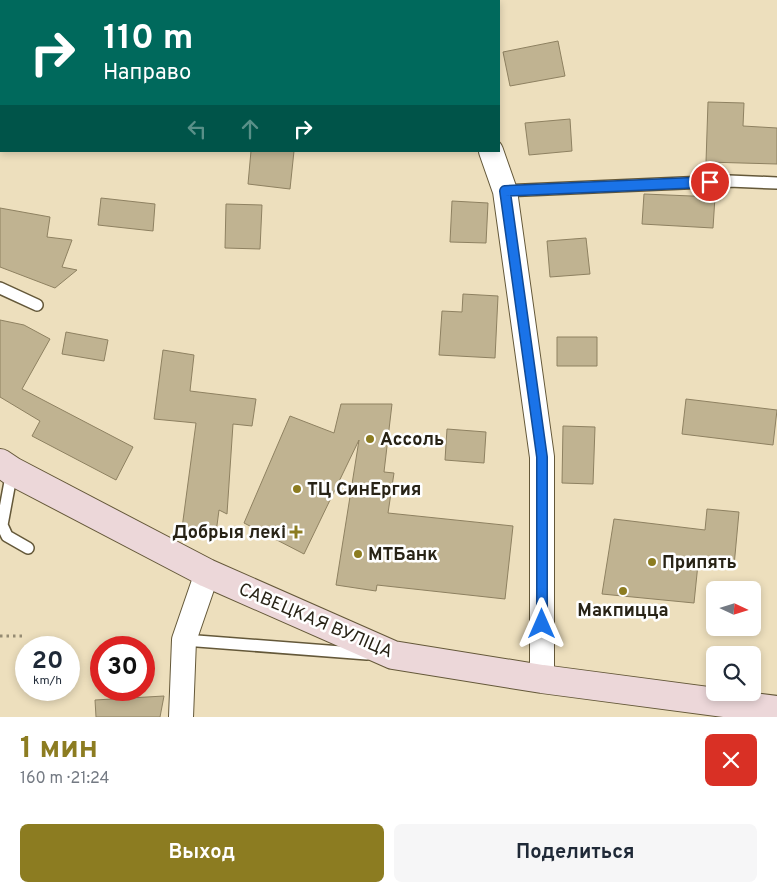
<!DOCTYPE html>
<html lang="ru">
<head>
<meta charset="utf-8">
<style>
	body { margin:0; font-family:Overpass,sans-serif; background:#f6f6f7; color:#1f2937; height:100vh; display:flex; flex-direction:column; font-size:19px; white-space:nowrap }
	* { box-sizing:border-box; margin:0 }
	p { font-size:16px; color:#747a83 }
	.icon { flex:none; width:28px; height:28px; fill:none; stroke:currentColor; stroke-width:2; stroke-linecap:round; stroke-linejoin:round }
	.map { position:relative; height:717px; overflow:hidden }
	.side { display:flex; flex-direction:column; background:#fff; flex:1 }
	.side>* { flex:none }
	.guide { position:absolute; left:0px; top:0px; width:500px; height:152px; box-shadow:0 2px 8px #0003; background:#00695c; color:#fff; overflow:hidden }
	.needle { width:32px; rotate:94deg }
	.fabs { position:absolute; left:706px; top:581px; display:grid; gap:10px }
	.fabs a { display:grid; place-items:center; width:55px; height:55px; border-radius:8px; background:#fff; box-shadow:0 2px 8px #0003; font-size:25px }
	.speed { position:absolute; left:15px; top:636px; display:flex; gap:10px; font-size:25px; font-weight:700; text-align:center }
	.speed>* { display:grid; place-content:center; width:65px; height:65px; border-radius:50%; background:#fff; box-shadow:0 2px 8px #0003; line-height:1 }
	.speed small { font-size:12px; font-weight:400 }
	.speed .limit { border:8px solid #d22; background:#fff; color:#111 }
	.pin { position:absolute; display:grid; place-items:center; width:42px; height:42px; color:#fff; margin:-21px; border:2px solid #fff; border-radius:50%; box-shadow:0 1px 5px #0007 }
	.me { position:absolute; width:55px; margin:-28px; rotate:0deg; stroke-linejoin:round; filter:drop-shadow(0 0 4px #0008) }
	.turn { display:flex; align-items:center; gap:18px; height:105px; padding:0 20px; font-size:22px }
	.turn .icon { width:65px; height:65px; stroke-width:2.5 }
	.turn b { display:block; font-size:35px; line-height:42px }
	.lanes { display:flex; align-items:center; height:48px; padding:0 20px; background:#0003; justify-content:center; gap:25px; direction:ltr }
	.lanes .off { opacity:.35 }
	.round { display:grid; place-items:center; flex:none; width:52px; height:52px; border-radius:8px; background:#f6f6f7 }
	.summary { display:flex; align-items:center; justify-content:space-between; height:85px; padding:0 20px }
	h1 { font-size:30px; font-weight:700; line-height:38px; color:#8c7c21 }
	.button { display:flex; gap:10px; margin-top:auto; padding:10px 20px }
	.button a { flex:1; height:58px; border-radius:8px; background:#8c7c21; color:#fff; font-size:20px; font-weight:700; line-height:58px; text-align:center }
	.button a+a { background:#f6f6f7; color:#1f2937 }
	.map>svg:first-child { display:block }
	.building { fill:#c0b391; stroke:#8e8161 }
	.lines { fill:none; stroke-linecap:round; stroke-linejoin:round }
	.lane-casing { stroke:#645839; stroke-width:14 }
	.street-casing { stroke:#645839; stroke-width:26 }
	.secondary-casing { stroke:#645839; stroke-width:30 }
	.path { stroke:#958b73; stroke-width:3; stroke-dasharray:2.5 4; stroke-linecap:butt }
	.lane { stroke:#fff; stroke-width:11 }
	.street { stroke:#fff; stroke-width:24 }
	.secondary { stroke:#ecd7d9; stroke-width:28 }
	.route-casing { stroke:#114b97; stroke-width:12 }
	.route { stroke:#1a73e8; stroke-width:9 }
	.poi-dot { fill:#8c7c21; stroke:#fff; stroke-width:2 }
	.labels { text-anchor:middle; stroke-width:5; stroke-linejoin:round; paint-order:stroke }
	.poi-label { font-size:18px; font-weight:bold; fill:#282316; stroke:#fff; text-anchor:start }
	.street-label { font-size:18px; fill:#282316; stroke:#fff }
</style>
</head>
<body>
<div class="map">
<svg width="777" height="717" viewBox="0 0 777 717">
	<rect width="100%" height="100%" fill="#eddfbd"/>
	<path class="building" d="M558 41 565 76 510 86 503 52Z
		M708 102 744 103 743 126 777 128V164L706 162Z
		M570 119 572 151 529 155 525 123Z
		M251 151H294L290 189 248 184Z
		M644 194 715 197 713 228 642 224Z
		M101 198 155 204 153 231 98 225Z
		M452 201 488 203 486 243 450 242Z
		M226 204 262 205 260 249 225 248Z
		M0 208 50 217 47 237 72 240 62 267 77 270 55 288 0 267Z
		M586 238 590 274 550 277 547 241Z
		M463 294 498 296 495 358 439 355 442 311 462 312Z
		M0 320 24 325 50 339 22 389 133 447 116 480 32 436 40 421 0 397Z
		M66 332 108 340 104 361 62 354Z
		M557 337H597V366H557Z
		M163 350 194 355 190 391 256 399 252 426 233 424 227 514 219 510 216 533 182 528 196 423 154 419Z
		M686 399 777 410 773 445 682 434Z
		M341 404H392L384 472 394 473 388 513 513 526 505 599 377 585 376 591 336 585 359 440 304 554 244 523 290 416 334 433Z
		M563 426 595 427 593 484 562 483Z
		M447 429 486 432 484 463 445 460Z
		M707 509 739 512 734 566 698 564 694 603 602 594 614 519 705 530Z
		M164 696 160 717H96L95 700Z"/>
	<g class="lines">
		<defs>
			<path id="lane" d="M505 191 729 181 777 183
				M0 288 37 305
				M12 471 2 525 7 536 28 548
				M184 640 367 654"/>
			<path id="street" d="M447 0V1
				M0 32H1
				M491 151 505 191 542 457V679
				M181 717 184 640 207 573"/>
			<path id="secondary" d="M0 463 12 471 207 573 393 655 542 679 777 710"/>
		</defs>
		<use href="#lane" class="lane-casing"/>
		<use href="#street" class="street-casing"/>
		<use href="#secondary" class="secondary-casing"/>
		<path class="path" d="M0 636H24"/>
		<use href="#lane" class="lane"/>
		<use href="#street" class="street"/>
		<use href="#secondary" class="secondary"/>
	</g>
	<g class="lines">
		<defs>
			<path id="route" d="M542 624V457L505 191 710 182"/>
		</defs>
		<use href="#route" class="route-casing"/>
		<use href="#route" class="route"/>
	</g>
	<g class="poi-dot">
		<circle cx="370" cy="439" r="5"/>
		<circle cx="297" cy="489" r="5"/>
		<path d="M293.5 524.5h5v5h5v5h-5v5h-5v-5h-5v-5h5z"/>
		<circle cx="358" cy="554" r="5"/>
		<circle cx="652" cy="562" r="5"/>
		<circle cx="623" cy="591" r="5"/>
	</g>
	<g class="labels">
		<g class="poi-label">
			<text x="380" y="445">Ассоль</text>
			<text x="307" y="495">ТЦ СинЕргия</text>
			<text x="286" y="538" text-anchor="end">Добрыя лекі</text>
			<text x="368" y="560">МТБанк</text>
			<text x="662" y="568">Припять</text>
			<text x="623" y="616" text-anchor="middle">Макпицца</text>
		</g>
		<g class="street-label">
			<text transform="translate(316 620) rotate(23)" y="6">САВЕЦКАЯ ВУЛІЦА</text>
		</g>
	</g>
</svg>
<div class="fabs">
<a><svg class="needle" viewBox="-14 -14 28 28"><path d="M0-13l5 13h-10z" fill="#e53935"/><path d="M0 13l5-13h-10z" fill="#747a83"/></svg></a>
<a><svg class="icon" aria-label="search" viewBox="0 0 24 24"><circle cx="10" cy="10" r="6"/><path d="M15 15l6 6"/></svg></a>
</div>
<div class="speed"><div>20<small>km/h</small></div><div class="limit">30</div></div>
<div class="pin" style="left:710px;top:182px;background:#d93025"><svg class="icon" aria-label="arrive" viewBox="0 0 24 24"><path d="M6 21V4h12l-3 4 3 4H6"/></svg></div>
<svg class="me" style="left:542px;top:624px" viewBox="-20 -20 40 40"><path d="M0-17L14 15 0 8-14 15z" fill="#1a73e8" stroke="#fff" stroke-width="4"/></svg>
<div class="guide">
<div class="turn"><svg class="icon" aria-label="right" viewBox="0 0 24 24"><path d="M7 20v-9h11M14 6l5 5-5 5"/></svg><div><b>110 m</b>Направо</div></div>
<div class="lanes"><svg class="icon off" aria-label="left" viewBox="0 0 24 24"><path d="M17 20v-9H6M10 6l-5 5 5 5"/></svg><svg class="icon off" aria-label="ahead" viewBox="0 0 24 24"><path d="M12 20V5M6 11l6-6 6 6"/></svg><svg class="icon" aria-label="right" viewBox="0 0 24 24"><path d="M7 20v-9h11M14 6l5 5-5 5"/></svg></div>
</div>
</div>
<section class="side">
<div class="summary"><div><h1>1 мин</h1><p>160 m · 21:24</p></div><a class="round" style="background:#d93025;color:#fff"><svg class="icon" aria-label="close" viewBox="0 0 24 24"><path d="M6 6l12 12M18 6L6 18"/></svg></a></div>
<div class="button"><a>Выход</a><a>Поделиться</a></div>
</section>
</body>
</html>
